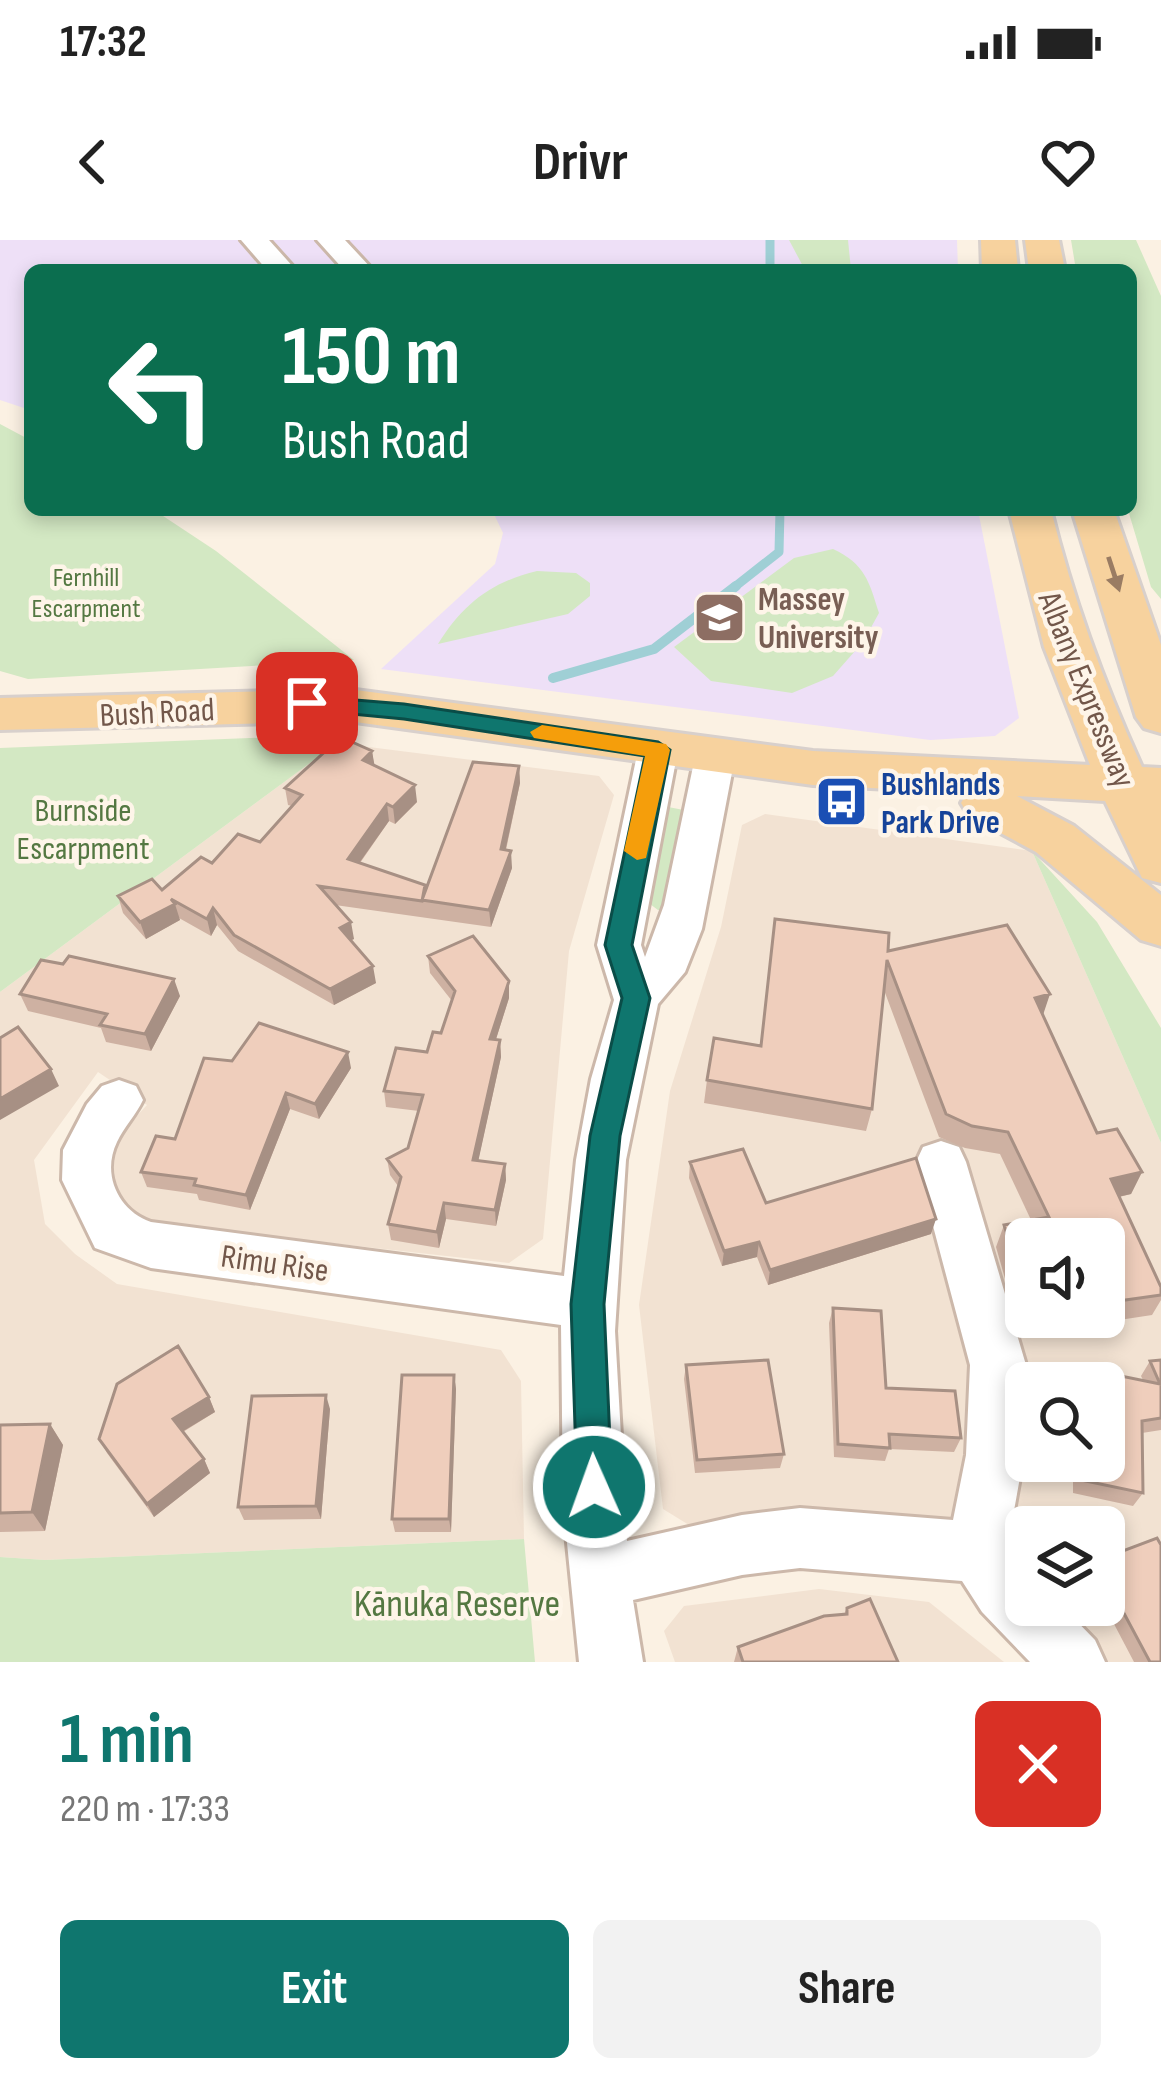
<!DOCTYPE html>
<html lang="en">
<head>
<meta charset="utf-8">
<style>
	body { margin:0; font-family:"Sofia Sans Condensed",sans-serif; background:#f2f2f2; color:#222; height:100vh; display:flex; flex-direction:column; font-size:45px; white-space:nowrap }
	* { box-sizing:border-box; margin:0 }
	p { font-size:39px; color:#767676 }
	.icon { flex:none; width:66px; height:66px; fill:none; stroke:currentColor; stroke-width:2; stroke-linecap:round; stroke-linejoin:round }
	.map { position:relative; height:1422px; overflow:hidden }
	.drawer { display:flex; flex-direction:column; background:#fff; flex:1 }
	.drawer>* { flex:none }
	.hud { position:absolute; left:24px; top:24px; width:1113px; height:252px; border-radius:18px; box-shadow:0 6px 18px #0003; background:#0b6e4f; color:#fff; overflow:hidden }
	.controls { position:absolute; left:1005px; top:978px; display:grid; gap:24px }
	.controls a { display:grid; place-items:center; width:120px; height:120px; border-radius:18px; background:#fff; box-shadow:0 6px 18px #0003; font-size:60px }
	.pin { position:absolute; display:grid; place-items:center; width:102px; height:102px; color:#fff; margin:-51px; border-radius:24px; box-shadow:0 6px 18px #0006 }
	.me { position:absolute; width:132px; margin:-66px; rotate:358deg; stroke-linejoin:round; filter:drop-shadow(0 0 9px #0008) }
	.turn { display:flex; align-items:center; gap:42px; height:252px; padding:0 60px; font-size:54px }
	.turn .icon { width:156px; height:156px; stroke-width:2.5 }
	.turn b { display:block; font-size:84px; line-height:102px }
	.round { display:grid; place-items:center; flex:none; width:126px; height:126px; border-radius:18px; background:#f2f2f2 }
	.headline { display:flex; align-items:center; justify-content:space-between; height:204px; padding:0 60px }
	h1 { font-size:72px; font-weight:700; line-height:90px; color:#0f766e }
	.primary-button { display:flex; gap:24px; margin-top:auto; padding:24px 60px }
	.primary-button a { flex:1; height:138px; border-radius:18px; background:#0f766e; color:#fff; font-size:48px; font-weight:700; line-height:138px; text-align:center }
	.primary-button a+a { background:#f2f2f2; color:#222 }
	.status { display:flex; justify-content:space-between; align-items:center; height:84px; padding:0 60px; background:#fff; direction:ltr }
	.status svg { height:33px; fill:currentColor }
	header { display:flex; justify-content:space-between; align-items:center; height:156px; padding:0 60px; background:#fff; font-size:54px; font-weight:700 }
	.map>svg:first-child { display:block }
	.residential { fill:#f2e2d2; fill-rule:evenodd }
	.education { fill:#eee0f7 }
	.green { fill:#d3e8c3 }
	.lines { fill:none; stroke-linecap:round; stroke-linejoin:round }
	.stream-far1 { stroke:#9fcfd5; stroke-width:9 }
	.stream { stroke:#9fcfd5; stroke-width:10 }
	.minor-casing { stroke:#ccb8aa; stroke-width:6 }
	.major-casing { stroke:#d8d0cc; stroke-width:6 }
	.minor { fill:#fff; fill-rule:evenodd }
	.major { fill:#f7d29e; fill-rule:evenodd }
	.wall { fill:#ceb1a2 }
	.shaded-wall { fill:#a79084 }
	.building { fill:#efcebc; stroke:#a79084; stroke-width:3 }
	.oneway { fill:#9a7c63 }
	.route { fill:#0f766e; stroke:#0a4d48; stroke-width:3 }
	.slow { fill:#f59e0b }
	.labels { text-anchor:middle; stroke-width:9; stroke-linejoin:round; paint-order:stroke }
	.far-park-label { font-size:27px; fill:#547842; stroke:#fef5e9 }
	.education-label { font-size:33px; font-weight:bold; fill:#785e54; stroke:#fef5e9; text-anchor:start }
	.street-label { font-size:33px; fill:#72574a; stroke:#fef5e9 }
	.transit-label { font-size:33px; font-weight:bold; fill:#164399; stroke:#fef5e9; text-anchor:start }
	.park-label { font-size:33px; fill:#547842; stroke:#fef5e9 }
	.near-park-label { font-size:39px; fill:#547842; stroke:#fef5e9 }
</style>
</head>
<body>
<div class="status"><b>17:32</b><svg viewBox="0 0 49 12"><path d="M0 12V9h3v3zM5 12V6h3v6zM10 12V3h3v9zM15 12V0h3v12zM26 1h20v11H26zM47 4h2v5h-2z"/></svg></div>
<header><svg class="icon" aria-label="back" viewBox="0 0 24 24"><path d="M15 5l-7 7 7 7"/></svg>Drivr<svg class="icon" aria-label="heart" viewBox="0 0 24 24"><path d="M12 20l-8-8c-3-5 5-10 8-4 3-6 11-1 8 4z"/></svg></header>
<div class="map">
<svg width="1161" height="1422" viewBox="0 0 1161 1422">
	<rect width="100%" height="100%" fill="#fbf1e3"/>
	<path class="residential" d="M337 503 599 536 614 555 569 711 543 999 509 1023 142 982 113 953 110 924 115 899 147 865 98 832 34 920 45 984 75 1014 117 1044 501 1110 521 1141 524 1299 45 1320 0 1317V752Z
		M765 574 1032 611 1161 903V1422H1064L1053 1365H1104V1287H1026V1316L1007 1261 932 1286 821 1268 689 1285 663 1269 639 1065 670 851 721 687 742 585ZM1026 999H1104V1077H1026ZM1026 1143H1104V1221H1026Z
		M819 1349 929 1362 1004 1422H675L664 1391 684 1366Z"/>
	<path class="education" d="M0 0H957L958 30H30V170L0 160Z
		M492 270H978L1019 478 995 496 930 500 381 429 495 324 503 293Z"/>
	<path class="green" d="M789 0H848L851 30H805Z
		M1071 0H1136L1161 56V359L1151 347 1128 270 1131 30H1076Z
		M0 184 30 200V270H154L216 311 354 420 28 439 0 431Z
		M833 309C865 324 869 341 879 373L863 402 833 436 792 453 711 441 674 407 794 318Z
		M537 331 576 333 590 343V356L568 374 438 404C463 364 491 342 537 331Z
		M328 495 337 503 0 752V508Z
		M663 566 694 572 668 670H658L646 661Z
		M1032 611 1097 682 1161 788V903Z
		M524 1299 535 1422H0V1317L45 1320Z"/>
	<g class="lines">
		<path class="stream-far1" d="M770 0V30
			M732 349 779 312 780 270"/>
		<path class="stream" d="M553 438 654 409 736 346"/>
		<defs>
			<path id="minor" d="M241 0H269L296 30H267Z
				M317 0H345L373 30H344Z
				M658 497 672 501 678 510 641 705 645 717 664 665 695 517 701 507 715 504 729 507 735 517 702 689 685 732 658 764 626 920 615 1091 627 1301 742 1275 800 1268 953 1280 966 1215 970 1125 916 922 923 907 941 901 959 907 966 922 1026 1125 1024 1215 1008 1304 1026 1329V1365H1061L1095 1400 1105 1422H1030L982 1372 962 1341 800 1328 742 1335 633 1360 643 1422H579L563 1263 561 1085 151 1028 95 1008 62 940 63 910 87 864 102 846 119 840 136 846 143 860C136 875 124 887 117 902 101 935 119 971 151 982L564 1036 576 920 591 839 614 760 597 705 638 510 644 501Z"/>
			<path id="major" d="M981 0H1015L1018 30H982Z
				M1025 0H1059L1065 30H1029Z
				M1009 270H1051C1073 359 1104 444 1142 527L1161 528V643L1142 638 1105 561 1017 556 1074 586 1161 655V706L1141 700 1036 612 969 576 961 563 967 553 813 545 348 481 0 490V458L348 449 813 511 1090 525 1044 407Z
				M1072 270H1114L1161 405V493L1144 488 1136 477Z"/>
		</defs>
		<use href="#minor" class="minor-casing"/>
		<use href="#major" class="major-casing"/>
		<use href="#minor" class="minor"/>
		<use href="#major" class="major"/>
	</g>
	<path class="wall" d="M372 511 374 525 417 562 395 584 389 581 360 623 426 649 519 526 520 543 506 610 512 628 491 687 335 665 354 699 351 700 376 743 334 765 238 711 217 685 211 696 179 678 180 680 146 699 123 673 118 656 162 650 212 623 260 602 292 566 288 565 285 548Z
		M888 711 1043 775 1097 893 1142 932 1131 954 1119 957 1161 1047V1060L1152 1075 1080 1086 1076 1077H1104V999L1026 1061 1012 1063 996 1007 1004 985 1031 980 1000 914 965 908 939 897 884 750 872 869 866 891 704 863 707 840 760 806Z
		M428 716 509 741V758L496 799 500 800 501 817 478 921 505 924 506 940 496 986 446 979 439 1008 391 1000 388 984 398 946 390 935 387 919 408 908 419 871 386 867 384 851 427 812 441 793 452 761 430 733Z
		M20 754 180 756 151 811 106 802 101 788 28 771Z
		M232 821 351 828 319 879 290 869 250 970 199 960 197 954 147 947 141 932 175 899Z
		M690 922 766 963 931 994 768 1045 757 1017 722 1026 689 938Z
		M833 1068 886 1148 961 1198 954 1212 889 1209 885 1221 834 1217 829 1083Z
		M1161 1120V1190L1142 1193 1143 1253 1133 1266 1073 1253V1221H1104V1143H1031L1037 1131 1077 1138 1082 1128 1143 1140 1141 1136 1150 1121Z
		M686 1125 784 1214 780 1228 695 1233 684 1139Z
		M454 1135 456 1149 451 1292H395L392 1279Z
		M209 1157 215 1172 183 1192 204 1219 210 1233 154 1277 107 1213 99 1199Z
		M330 1169 321 1279 244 1280 238 1267Z
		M50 1184 63 1205 45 1291 0 1292V1185Z
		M1104 1318 1161 1422H1134L1104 1365Z
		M847 1368 898 1422H734L738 1407 844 1374Z"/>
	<path class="shaded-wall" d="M372 511 375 528 363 520Z
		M519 526 520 543 502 626 501 609Z
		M415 545 417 562 395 584 393 567Z
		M387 564 389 581 350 636 348 619Z
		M511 611 512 628 491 687 489 670Z
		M175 664 180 680 146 699 140 682Z
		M213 668 217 685 211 696 207 679Z
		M351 682 354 699 343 704 340 688Z
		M373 726 376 743 334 765 330 749Z
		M174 739 180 756 151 811 145 794Z
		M509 741V758L491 815 490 799Z
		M1050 754 1042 778 1035 758Z
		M500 800 501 817 475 936 473 920Z
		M348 812 351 828 319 879 315 864Z
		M51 829 59 846 0 880V859Z
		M286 853 290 869 250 970 246 955Z
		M505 924 506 940 496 986 495 970Z
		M1142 932 1131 954 1100 961 1111 939Z
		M444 963 446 979 439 1008 437 992Z
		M936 979 931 994 768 1045 770 1030Z
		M759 1002 757 1017 722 1026 724 1011Z
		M1022 1042H1026V1061L1012 1063Z
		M454 1135 456 1149 451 1292 449 1279Z
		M326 1155 330 1169 321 1279 316 1266Z
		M209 1157 215 1172 180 1193 173 1179Z
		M50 1184 63 1205 45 1291 32 1272Z
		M204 1219 210 1233 154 1277 147 1264Z"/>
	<path class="building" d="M341 497 372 511 363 520 415 545 393 567 387 564 348 619 425 645 422 661 319 646 351 682 340 688 373 726 330 749 234 695 213 668 207 679 171 659 175 664 140 682 118 656 152 639 162 650 201 617 212 623 238 594 260 602 302 555 285 548Z
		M473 522 519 526 501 609 511 611 489 670 422 660Z
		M775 679 889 693 888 711 1007 685 1050 754 1035 758 1097 893 1117 889 1142 932 1111 939 1161 1047V1055L1104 1063V999H1026V1042H1022L1004 985 1049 977 1008 892 972 886 946 874 887 720 872 869 707 840 714 798 761 806Z
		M473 696 509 741 490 799 500 800 473 920 505 924 495 970 444 963 437 992 388 984 401 937 387 919 408 908 423 855 384 851 396 808 427 812 433 792 441 793 455 751 428 716Z
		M69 716 174 739 145 794 100 785 107 774 20 754 41 720 63 724Z
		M259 783 348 812 315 864 286 853 246 955 194 945 196 939 141 932 156 896 175 899 204 818 232 821Z
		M18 787 51 829 0 859V798Z
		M743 909 766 963 916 918 936 979 770 1030 759 1002 724 1011 690 922Z
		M833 1068 881 1071 886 1148 955 1151 961 1198 889 1194 890 1208 838 1204Z
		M178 1106 209 1157 173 1179 204 1219 147 1264 99 1199 117 1144Z
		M768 1120 784 1214 697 1220 686 1125Z
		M1161 1120V1178L1142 1181 1143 1253 1081 1240V1221H1104V1143H1037V1131L1082 1139V1128L1160 1144 1150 1121Z
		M402 1135H454L449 1279H392Z
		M326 1155 316 1266 238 1267 252 1156Z
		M50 1184 32 1272 0 1273V1185Z
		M1157 1298 1161 1305V1422H1150L1104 1336V1318Z
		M870 1359 898 1422H743L738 1407 824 1376 847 1374V1368Z"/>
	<defs><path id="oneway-solid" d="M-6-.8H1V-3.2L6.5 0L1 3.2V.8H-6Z" transform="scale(3)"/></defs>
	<use class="oneway" href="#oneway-solid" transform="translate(1114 334) rotate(72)"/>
	<path class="route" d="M307 456 404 464 658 502 670 510 632 705 650 758 620 896 604 1064 612 1247 607 1259 594 1264 582 1259 577 1247 571 1064 590 896 622 758 605 705 645 516 404 479 299 469V458Z"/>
	<path class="slow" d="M542 485 666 504 670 510 646 618 637 620 624 611 645 516 534 498 530 492Z"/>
	<defs>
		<symbol id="university-square" viewBox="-11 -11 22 22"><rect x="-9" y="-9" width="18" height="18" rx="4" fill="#8d6e63" stroke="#fef5e9"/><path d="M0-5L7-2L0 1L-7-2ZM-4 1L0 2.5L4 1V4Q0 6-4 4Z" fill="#fff"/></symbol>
		<symbol id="bus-square" viewBox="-11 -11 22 22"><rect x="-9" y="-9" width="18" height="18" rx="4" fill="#1a4fb4" stroke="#fef5e9"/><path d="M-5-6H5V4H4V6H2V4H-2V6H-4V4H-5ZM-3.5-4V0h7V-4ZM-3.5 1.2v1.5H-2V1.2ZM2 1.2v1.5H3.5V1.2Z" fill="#fff"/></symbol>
	</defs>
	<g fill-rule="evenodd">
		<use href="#university-square" x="690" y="348" width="59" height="59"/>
		<use href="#bus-square" x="812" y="532" width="59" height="59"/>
	</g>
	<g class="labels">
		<g class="far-park-label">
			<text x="86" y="346">Fernhill<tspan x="86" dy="31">Escarpment</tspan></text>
		</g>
		<g class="education-label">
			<text x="758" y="370">Massey<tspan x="758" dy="38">University</tspan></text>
		</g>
		<g class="street-label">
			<text transform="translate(1088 449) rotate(68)" y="12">Albany Expressway</text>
			<text transform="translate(157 471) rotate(-3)" y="12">Bush Road</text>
			<text transform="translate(275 1022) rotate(8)" y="12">Rimu Rise</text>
		</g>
		<g class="transit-label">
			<text x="881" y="555">Bushlands<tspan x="881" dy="38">Park Drive</tspan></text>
		</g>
		<g class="park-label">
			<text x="83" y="581">Burnside<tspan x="83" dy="38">Escarpment</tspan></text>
		</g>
		<g class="near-park-label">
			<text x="457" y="1376">Kānuka Reserve</text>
		</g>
	</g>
</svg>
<div class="controls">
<a><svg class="icon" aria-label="sound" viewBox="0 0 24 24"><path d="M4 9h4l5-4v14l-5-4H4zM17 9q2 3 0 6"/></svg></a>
<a><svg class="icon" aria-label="search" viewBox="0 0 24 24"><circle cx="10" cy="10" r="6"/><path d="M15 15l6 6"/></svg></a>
<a><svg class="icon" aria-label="layers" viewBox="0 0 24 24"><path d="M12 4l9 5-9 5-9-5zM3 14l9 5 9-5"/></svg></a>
</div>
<div class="pin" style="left:307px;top:463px;background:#d93025"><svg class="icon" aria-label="arrive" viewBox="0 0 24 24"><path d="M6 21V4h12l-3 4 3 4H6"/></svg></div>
<svg class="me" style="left:594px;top:1247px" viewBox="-20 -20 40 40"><circle r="17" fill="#0f766e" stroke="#fff" stroke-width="3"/><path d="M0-11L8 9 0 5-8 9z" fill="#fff"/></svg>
<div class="hud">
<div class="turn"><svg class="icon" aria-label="left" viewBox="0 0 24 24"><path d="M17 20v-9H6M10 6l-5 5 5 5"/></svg><div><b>150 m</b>Bush Road</div></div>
</div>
</div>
<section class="drawer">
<div class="headline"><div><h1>1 min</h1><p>220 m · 17:33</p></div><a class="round" style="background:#d93025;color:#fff"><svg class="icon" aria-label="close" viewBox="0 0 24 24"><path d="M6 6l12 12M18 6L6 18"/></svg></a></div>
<div class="primary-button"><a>Exit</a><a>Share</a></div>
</section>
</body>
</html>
